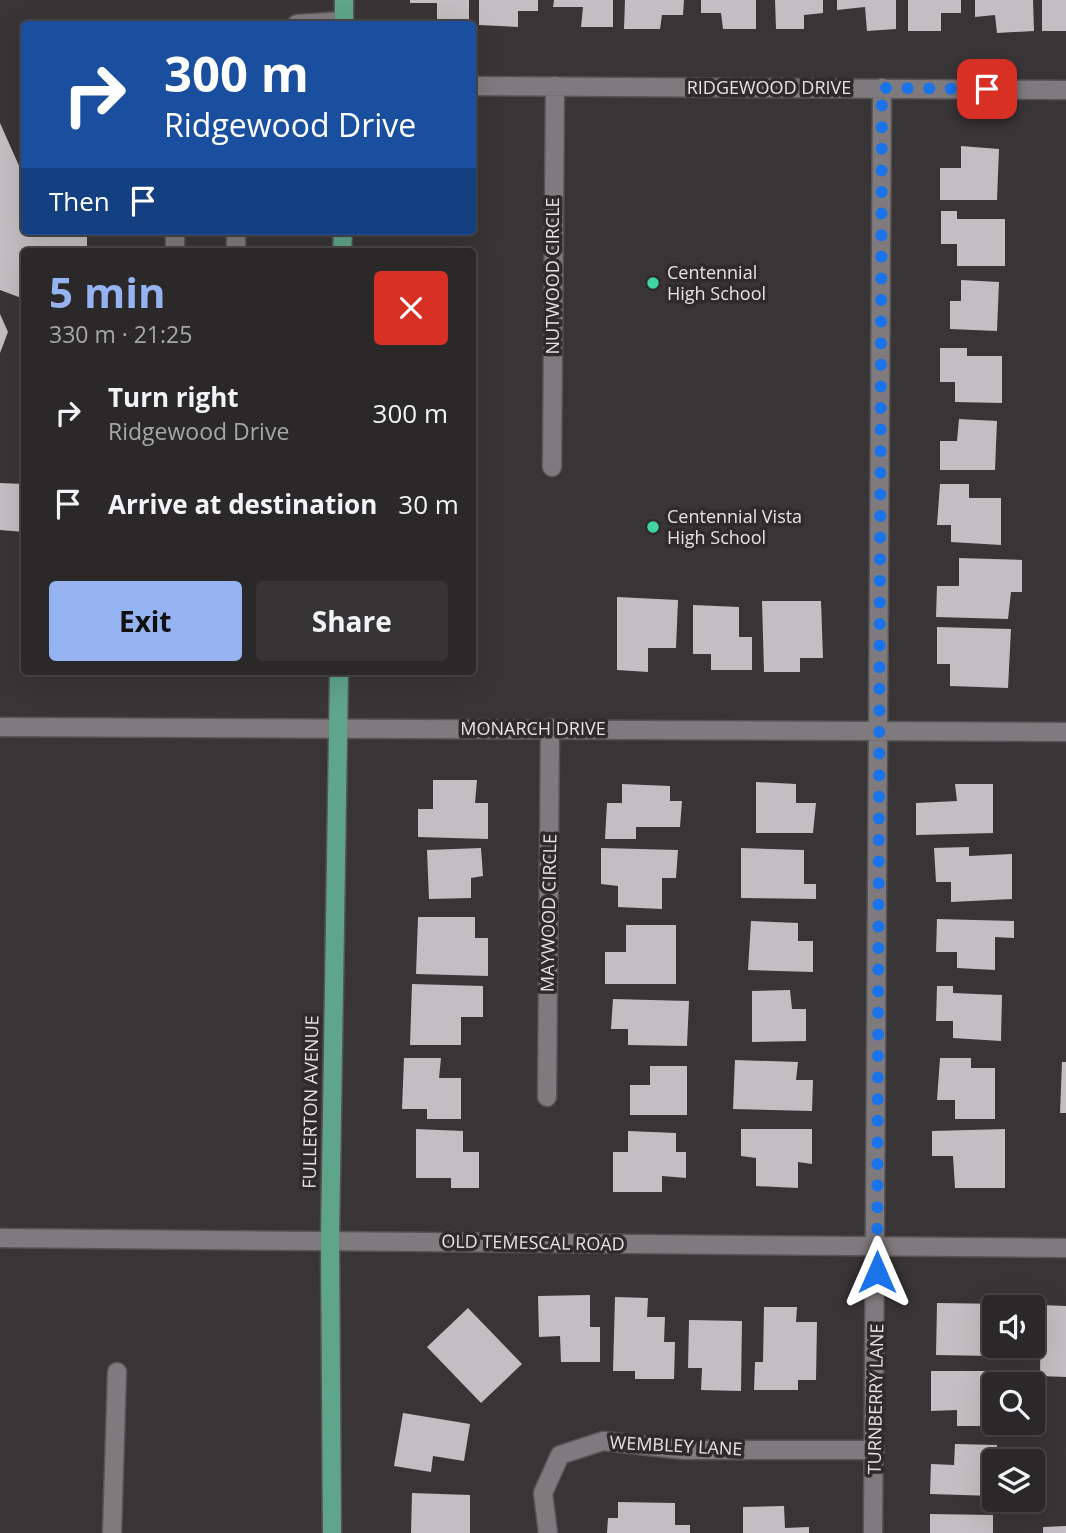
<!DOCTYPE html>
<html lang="en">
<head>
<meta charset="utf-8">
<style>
	body { margin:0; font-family:"Open Sans",sans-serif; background:#373435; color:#f1f3f6; height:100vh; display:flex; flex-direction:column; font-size:26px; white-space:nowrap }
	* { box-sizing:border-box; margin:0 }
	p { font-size:23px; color:#a6a6a8 }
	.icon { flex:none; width:38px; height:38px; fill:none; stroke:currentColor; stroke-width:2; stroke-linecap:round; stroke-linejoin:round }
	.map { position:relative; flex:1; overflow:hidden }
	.side { position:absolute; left:21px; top:248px; width:455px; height:427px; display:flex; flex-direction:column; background:#2b2829; border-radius:7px; box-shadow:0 7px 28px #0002,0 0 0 2px #474446 }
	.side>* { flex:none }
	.top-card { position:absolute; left:21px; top:21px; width:455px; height:214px; border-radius:7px; box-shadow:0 7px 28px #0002,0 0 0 2px #474446; background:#1a4fa0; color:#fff; overflow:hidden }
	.fabs { position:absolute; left:982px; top:1295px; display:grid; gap:14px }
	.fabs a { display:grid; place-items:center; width:63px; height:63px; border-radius:7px; background:#2b2829; box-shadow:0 7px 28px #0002,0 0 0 2px #474446; font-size:35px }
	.pin { position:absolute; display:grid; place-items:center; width:60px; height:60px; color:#fff; margin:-30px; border-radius:14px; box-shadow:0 4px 10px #0006 }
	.me { position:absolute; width:77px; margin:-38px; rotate:0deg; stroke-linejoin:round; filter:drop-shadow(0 0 5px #0008) }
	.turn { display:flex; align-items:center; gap:24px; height:147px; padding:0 28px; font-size:32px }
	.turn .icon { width:91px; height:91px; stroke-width:2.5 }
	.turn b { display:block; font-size:49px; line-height:60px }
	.then { display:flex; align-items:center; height:66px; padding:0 28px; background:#0003; gap:14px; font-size:26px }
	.round { display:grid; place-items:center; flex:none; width:74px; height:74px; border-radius:7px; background:#373435 }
	.headline { display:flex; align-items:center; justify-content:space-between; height:119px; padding:0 28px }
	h1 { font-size:42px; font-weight:700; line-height:52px; color:#95b2f1 }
	.primary-button { display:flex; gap:14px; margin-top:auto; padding:14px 28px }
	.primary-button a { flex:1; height:80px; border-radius:7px; background:#95b2f1; color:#111; font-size:28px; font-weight:700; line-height:80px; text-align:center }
	.primary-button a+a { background:#373435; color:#f1f3f6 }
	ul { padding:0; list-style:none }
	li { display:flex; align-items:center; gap:21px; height:91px; padding:0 28px }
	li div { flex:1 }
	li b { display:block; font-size:26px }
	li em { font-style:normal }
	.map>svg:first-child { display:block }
	.building { fill:#c3bec1 }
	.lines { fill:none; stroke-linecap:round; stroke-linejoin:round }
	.minor-casing { stroke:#575356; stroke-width:21 }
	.major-casing { stroke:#575356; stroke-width:21 }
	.minor { stroke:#7f7a7d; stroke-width:18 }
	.major { stroke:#5fa58b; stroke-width:18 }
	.route { stroke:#1a73e8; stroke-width:12; stroke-dasharray:0 21.6 }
	.poi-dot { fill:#40d4a1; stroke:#2f2b2d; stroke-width:2.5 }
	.labels { text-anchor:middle; stroke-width:7; stroke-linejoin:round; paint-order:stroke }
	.street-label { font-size:18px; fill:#e5e2e4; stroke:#2f2b2d }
	.poi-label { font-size:18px; fill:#e5e2e4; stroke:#2f2b2d; text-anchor:start }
</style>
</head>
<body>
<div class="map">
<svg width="1066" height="1533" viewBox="0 0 1066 1533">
	<rect width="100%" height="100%" fill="#393537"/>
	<path class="building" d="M410 0H469V24H437V3H410Z
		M479 0H538V11H518V27L479 25Z
		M554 0H613V27H581L583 7H553Z
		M625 0H684L683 15H662L660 29H624Z
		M701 0H756V29H723L721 13H701Z
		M775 0H823V13L804 15V29H776Z
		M837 0H896V29L867 31 865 7 837 10Z
		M908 0H961V13H941V31H908Z
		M975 0H1033L1034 31 997 33 995 15 975 17Z
		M1042 0H1066V31H1042Z
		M0 123 24 177V231H87V252H24V299L0 290Z
		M961 146 999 149 997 200H940V168H961Z
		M941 211H957V219H1005V266H957V244H941Z
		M961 280 999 282 997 331 950 329V301H961Z
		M0 314 8 332 0 353Z
		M940 348H967V356H1002V403L955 402V382H940Z
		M959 419 997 421 995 470H940V441H957Z
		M0 483 24 484V532L0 530Z
		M940 484H969V498H1001V545L951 542V525H937Z
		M959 558 1022 560V592H1011L1008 619 936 617 937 586H959Z
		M617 597 678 600 676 648H648V672L617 670Z
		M762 601H821L823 658H800V672H764Z
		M693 605 739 607V637H752V670H711V654H693Z
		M937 627 1011 629 1008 688 950 686V664H937Z
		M433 780H477L475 803H488V839L418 837V809H433Z
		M756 782 796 784V803H816L813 833H756Z
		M622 784 670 786V801H682L680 827H636V839H605L607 803H622Z
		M955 784H993V833L916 835V803L957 801Z
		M969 847V856L1012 854V899L951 902V882H936L934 848Z
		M481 848 483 876 471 878V898L429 899 427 850Z
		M601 848 678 850 676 878H662V909L618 907V886L601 884Z
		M741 848 804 850V884H816V899L741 898Z
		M418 917H475V938H488V976L416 974Z
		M937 919 1014 921V938L995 937V970L957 968V952H936Z
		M751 921 798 923V941H813V972L748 970Z
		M626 925H676V984H605V952H626Z
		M412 984 483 986V1017H461V1045H410Z
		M937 986H953V993L1002 995 1001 1041 953 1038V1021H936Z
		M790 990 792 1009H806V1041L752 1042V991Z
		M613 999 689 1001 687 1046 628 1045V1029H611Z
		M404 1058H441L439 1078H461V1119H427V1109H402Z
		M940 1058H971V1068H995V1119H955V1100H937Z
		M735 1060 798 1062 796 1080H813L812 1111 733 1109Z
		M1062 1062H1066V1113H1060Z
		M650 1066H687V1115H630V1085H650Z
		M416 1129 463 1131V1152H479V1188H451V1178H416Z
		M741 1129H812V1164L798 1162V1188L756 1186V1158L741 1156Z
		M1005 1129V1188H955L953 1156H932V1131Z
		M628 1131 676 1133V1152H686V1178L662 1176V1192H613V1152H628Z
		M590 1295V1327H600V1362H561L560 1336 539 1337 538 1296Z
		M615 1297 648 1298 647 1317H665L664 1342H675L674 1379H635V1371H613Z
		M937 1303 1007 1304V1307H994L992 1356 936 1355Z
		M1041 1305 1066 1306V1377L1040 1376Z
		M764 1307H797L796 1322H817L816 1380H798V1390H754L755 1362H763Z
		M468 1308 522 1364 481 1403 427 1347Z
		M689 1320 742 1321 741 1391 701 1390 702 1368H688Z
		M931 1371H1000V1384H994V1423H1001V1426H957V1410L931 1411Z
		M403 1413 470 1424 464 1461 433 1456 431 1472 394 1466Z
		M955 1444 997 1445 994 1496 930 1494 931 1464 954 1465Z
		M412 1493 470 1495V1533H411Z
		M618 1502 675 1503V1525H690V1533H607L608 1518H618Z
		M784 1506 785 1528 809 1527V1533H743V1507Z
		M930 1514 993 1515V1533H930Z
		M1066 1526V1533H1043V1527Z"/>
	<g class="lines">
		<defs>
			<path id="minor" d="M297 24 344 21
				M472 86 1066 90
				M236 231V252
				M175 252V231
				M552 467 555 86
				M0 727 1066 732
				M547 1097 550 728
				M0 1238 1066 1248
				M112 1533 117 1372
				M548 1533 543 1493 560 1455 603 1441 684 1450H875
				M873 1533 882 88"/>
			<path id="major" d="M344 24V0
				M342 252 343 231
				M332 1533 330 1240 339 672"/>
		</defs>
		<use href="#minor" class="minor-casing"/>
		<use href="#major" class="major-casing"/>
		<use href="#minor" class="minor"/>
		<use href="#major" class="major"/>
	</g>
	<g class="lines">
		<path class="route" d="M877 1272 882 88 987 89"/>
	</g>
	<g class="poi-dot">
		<circle cx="653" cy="283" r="7"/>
		<circle cx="653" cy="527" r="7"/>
	</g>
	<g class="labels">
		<g class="street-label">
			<text x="769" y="94">RIDGEWOOD DRIVE</text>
			<text transform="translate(553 276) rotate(-90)" y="6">NUTWOOD CIRCLE</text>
			<text x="533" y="735">MONARCH DRIVE</text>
			<text transform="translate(549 913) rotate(-89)" y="6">MAYWOOD CIRCLE</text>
			<text transform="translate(311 1102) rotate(-89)" y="6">FULLERTON AVENUE</text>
			<text transform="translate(533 1243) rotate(1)" y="6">OLD TEMESCAL ROAD</text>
			<text transform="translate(876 1399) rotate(-89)" y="6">TURNBERRY LANE</text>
			<text transform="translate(676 1446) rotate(3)" y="6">WEMBLEY LANE</text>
		</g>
		<g class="poi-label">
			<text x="667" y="279">Centennial<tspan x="667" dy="21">High School</tspan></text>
			<text x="667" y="523">Centennial Vista<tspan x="667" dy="21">High School</tspan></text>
		</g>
	</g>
</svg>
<div class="fabs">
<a><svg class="icon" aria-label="sound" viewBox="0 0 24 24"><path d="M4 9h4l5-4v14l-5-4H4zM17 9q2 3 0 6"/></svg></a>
<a><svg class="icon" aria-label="search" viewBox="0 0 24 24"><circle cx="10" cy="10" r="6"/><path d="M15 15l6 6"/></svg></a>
<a><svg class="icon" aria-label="layers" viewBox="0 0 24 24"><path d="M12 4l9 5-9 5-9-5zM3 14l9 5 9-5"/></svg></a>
</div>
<div class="pin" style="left:987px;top:89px;background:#d93025"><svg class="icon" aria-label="arrive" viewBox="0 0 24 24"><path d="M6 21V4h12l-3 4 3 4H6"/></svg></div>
<svg class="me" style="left:877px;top:1272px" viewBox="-20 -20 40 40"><path d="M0-17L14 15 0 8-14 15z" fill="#1a73e8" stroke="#fff" stroke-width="4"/></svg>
<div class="top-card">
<div class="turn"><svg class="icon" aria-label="right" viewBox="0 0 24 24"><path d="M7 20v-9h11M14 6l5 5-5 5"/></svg><div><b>300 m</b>Ridgewood Drive</div></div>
<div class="then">Then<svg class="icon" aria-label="arrive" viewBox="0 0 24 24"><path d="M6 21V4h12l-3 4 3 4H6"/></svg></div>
</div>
<section class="side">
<div class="headline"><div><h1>5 min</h1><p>330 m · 21:25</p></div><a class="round" style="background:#d93025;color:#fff"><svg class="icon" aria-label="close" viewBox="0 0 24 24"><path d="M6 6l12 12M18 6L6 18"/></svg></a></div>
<ul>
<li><svg class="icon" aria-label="right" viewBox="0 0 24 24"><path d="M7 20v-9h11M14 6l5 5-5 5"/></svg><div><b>Turn right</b><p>Ridgewood Drive</p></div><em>300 m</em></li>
<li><svg class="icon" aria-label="arrive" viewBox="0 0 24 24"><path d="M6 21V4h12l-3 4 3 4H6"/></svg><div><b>Arrive at destination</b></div><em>30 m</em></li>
</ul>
<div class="primary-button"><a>Exit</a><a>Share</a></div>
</section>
</div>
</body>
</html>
